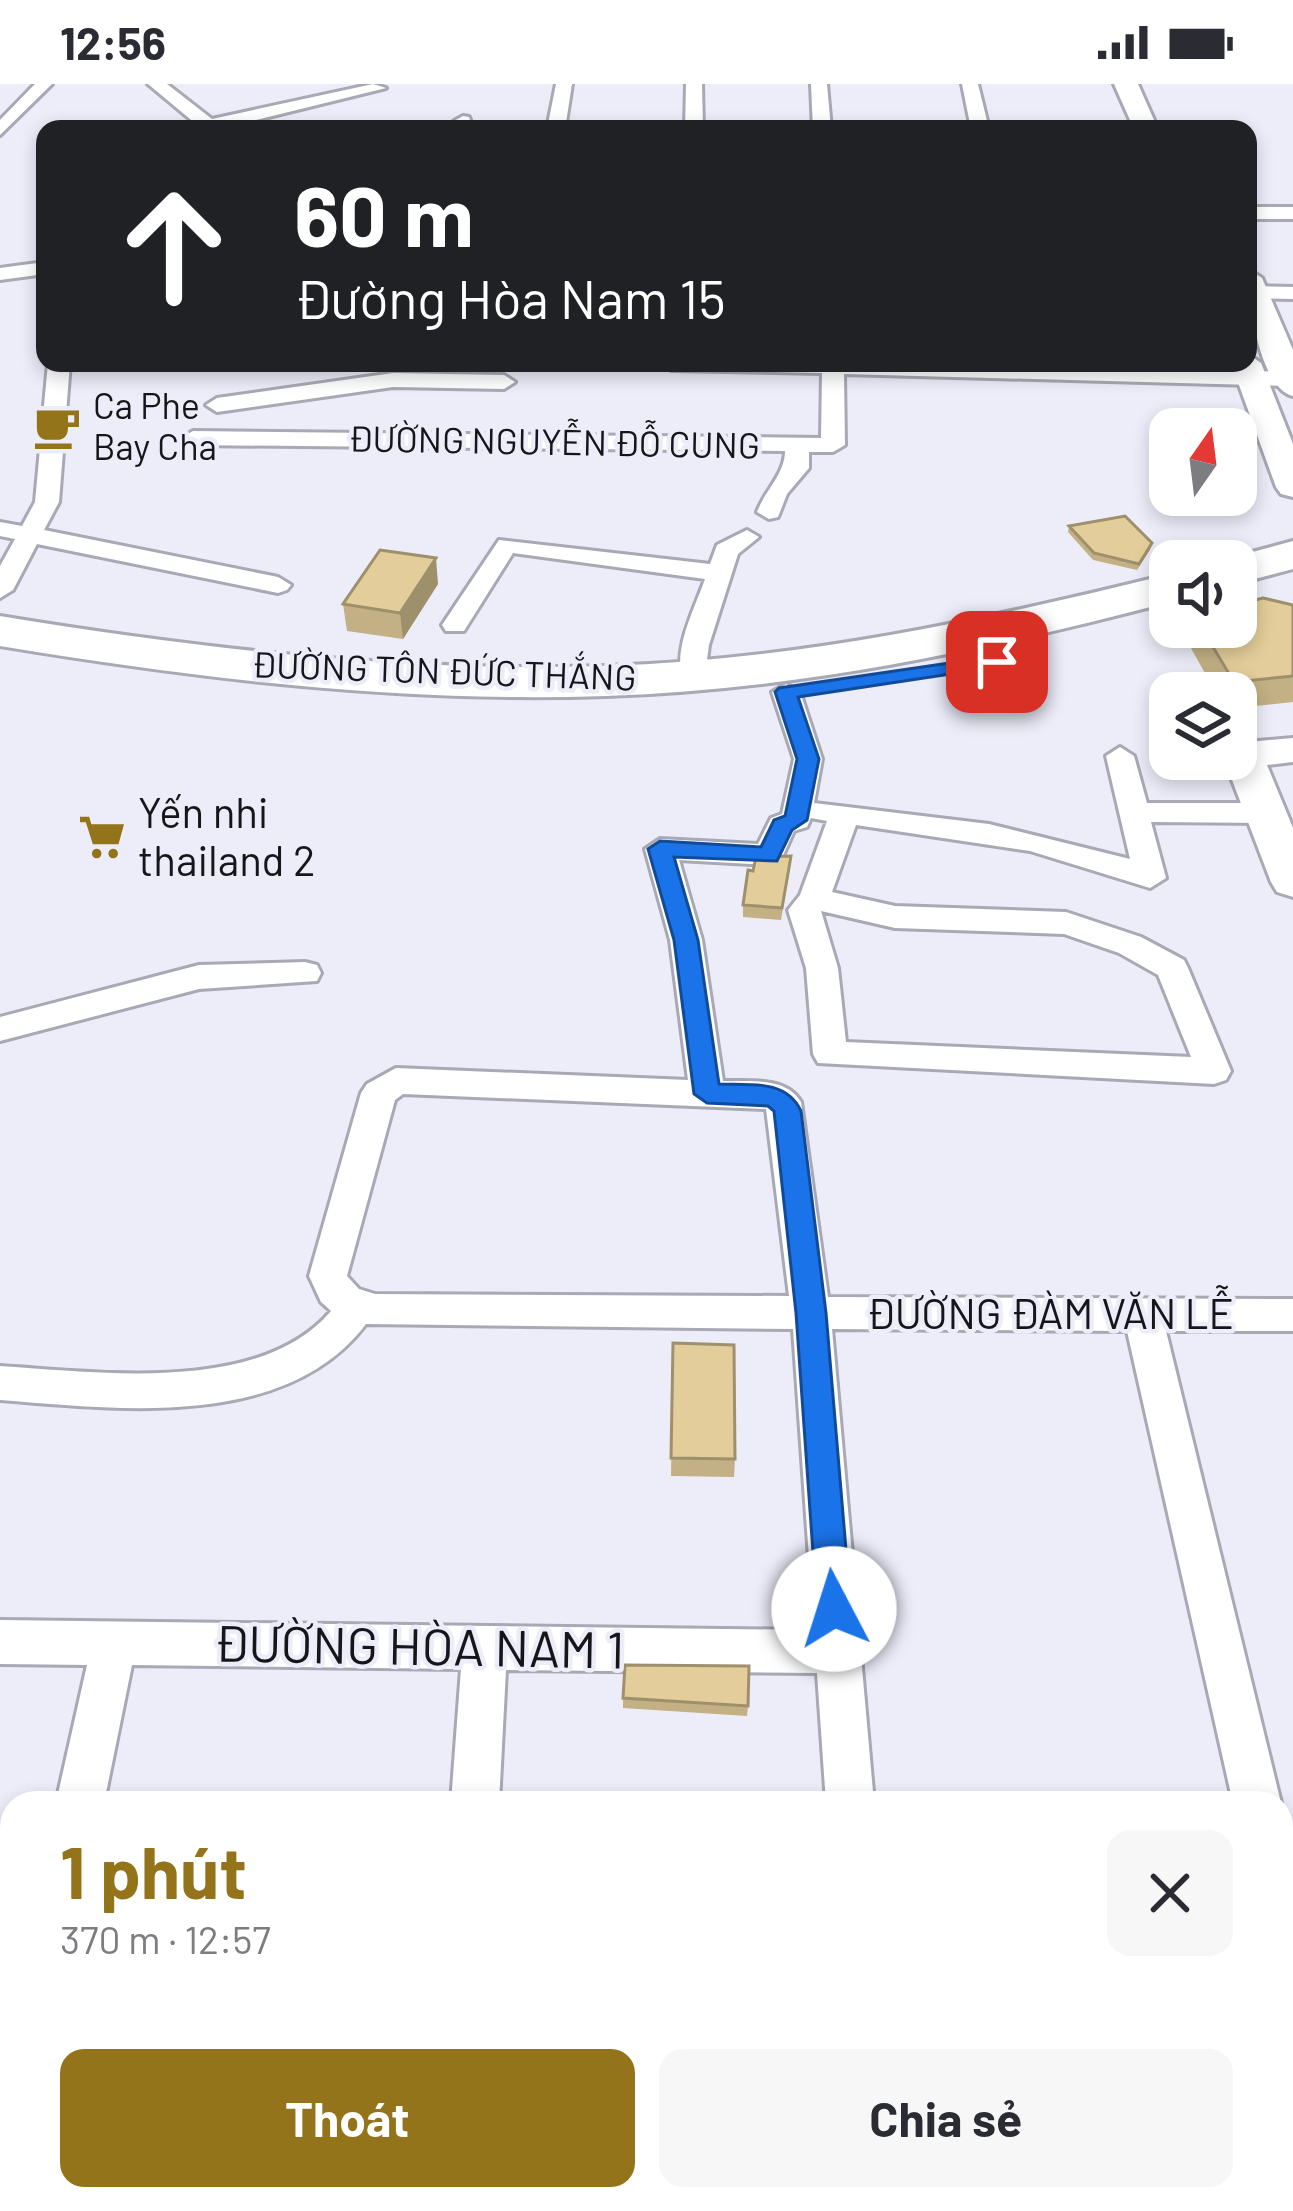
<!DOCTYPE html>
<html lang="vi">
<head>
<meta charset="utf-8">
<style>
	body { margin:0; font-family:Barlow,sans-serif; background:#f7f7f7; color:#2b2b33; height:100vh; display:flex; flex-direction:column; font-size:45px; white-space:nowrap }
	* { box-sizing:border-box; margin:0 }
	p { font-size:39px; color:#7c7c81 }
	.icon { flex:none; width:66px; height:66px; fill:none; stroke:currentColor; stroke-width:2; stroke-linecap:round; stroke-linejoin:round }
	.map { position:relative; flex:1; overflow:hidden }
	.sheet { position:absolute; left:0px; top:1707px; width:1293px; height:420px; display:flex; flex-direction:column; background:#fff; border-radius:36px 36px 0 0; box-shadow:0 6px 18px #0003 }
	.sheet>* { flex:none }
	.banner { position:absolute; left:36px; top:36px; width:1221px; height:252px; border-radius:24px; box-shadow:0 6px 18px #0003; background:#202124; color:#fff; overflow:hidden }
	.needle { width:78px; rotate:14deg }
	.tools { position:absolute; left:1149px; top:324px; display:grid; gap:24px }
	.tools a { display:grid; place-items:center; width:108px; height:108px; border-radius:24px; background:#fff; box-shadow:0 6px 18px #0003; font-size:60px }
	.pin { position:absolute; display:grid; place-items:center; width:102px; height:102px; color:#fff; margin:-51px; border-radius:24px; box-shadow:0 6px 18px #0006 }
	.me { position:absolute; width:132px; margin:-66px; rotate:355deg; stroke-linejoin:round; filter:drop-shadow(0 0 9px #0008) }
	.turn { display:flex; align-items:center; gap:42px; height:252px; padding:0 60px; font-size:54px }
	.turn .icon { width:156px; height:156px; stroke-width:2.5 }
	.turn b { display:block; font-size:84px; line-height:102px }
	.round { display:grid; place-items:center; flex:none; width:126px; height:126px; border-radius:24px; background:#f7f7f7 }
	.headline { display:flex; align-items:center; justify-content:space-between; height:204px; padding:0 60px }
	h1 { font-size:72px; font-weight:700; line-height:90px; color:#93741a }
	.primary-button { display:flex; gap:24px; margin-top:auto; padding:24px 60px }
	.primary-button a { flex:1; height:138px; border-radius:24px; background:#93741a; color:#fff; font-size:48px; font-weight:700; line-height:138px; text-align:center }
	.primary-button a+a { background:#f7f7f7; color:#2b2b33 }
	.status { display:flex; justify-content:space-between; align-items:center; height:84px; padding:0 60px; background:#fff; direction:ltr }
	.status svg { height:33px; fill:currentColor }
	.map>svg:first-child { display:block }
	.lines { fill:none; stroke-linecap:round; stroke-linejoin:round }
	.street-casing { stroke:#a8a9b4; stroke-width:6 }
	.secondary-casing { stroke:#a8a9b4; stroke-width:6 }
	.highway-casing { stroke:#a8a9b4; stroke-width:6 }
	.street { fill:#fff; fill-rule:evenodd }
	.secondary { fill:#fff; fill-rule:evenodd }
	.highway { fill:#fff; fill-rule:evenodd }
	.wall { fill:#c3b084 }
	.shaded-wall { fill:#9f906c }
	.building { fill:#e3cd9a; stroke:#9f906c; stroke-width:3 }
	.route { fill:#1a73e8; stroke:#114b97; stroke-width:3 }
	.labels { text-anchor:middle; stroke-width:9; stroke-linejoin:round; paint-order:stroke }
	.far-poi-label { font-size:36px; fill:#16161a; stroke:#ecedf9; text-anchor:start }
	.far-street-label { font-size:36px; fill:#16161a; stroke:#ecedf9 }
	.poi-label { font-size:42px; fill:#16161a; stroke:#ecedf9; text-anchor:start }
	.street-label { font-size:42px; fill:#16161a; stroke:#ecedf9 }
	.near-street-label { font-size:51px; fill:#16161a; stroke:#ecedf9 }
</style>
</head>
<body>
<div class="status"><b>12:56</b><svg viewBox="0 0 49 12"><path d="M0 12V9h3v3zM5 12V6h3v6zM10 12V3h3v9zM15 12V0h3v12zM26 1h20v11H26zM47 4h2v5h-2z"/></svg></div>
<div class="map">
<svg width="1293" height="2127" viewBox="0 0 1293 2127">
	<rect width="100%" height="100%" fill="#ecedf9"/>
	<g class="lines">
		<defs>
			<path id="street" d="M35 0H52L0 51V36Z
				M148 0H167L212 35 373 0 386 4 220 45H202Z
				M556 0H572L565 45H547Z
				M686 0H702L703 45H685Z
				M811 0H827L831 45H813Z
				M962 0H978L989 45H971Z
				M463 32 469 33 473 45H455L454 37Z
				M1248 123H1293V135H1248Z
				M45 178V190L0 196V184Z
				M1248 202 1293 203V215L1248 214Z
				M48 279H70L59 418 44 446 278 493 291 501 287 506 278 509 37 460 13 506 0 514V482L15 455 0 452V438L22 442 35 418Z
				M660 279H925L1293 288V302L844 290 845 361 833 368H809V384L787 410 778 433 769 435 757 428C765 406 785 390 785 367L193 361 181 354 193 347 821 354 822 289 671 286Z
				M393 289 504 291 515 298 504 305 393 303 217 328 206 321 217 314Z
				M747 446 759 453 738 470 709 561 704 598H684C671 568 695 524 705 495L513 469 464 547H446L442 541 499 456 710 480 717 461Z
				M786 600 800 608 822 675 814 719 989 740 1130 775 1106 672 1120 663 1134 672 1147 719H1267L1282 729 1267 739 1151 738 1166 794 1150 804 1030 767 856 741 832 808 895 822 1066 828 1141 853 1184 876 1188 884 1231 987 1226 996 1214 1000 818 979 813 970 806 884 788 826 800 811 827 737 811 734 807 743 794 747 780 778 769 781 679 776 702 856 723 997C748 998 786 992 801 1018L828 1213 1293 1215V1247H1166L1281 1719H1233L1127 1247 832 1245 874 1719H826L817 1589 506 1586 499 1719H451L461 1585 132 1581 104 1719H56L87 1581 0 1580V1536L814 1546 793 1245 366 1240C285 1347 118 1325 0 1316V1282C99 1288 260 1311 331 1227L321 1218 309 1192 361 1009 367 1000 396 984 688 996 670 856 645 765 660 755 758 760 771 734 782 730 794 675 772 608ZM821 827 895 844 1064 850 1119 869 1158 891 1191 973 846 958 838 884ZM403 1010 766 1025 789 1212 375 1210 359 1205 347 1192 395 1016Z
				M305 878 317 881 321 889 317 897 199 905 0 957V933L199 881Z
				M1281 1797 1293 1802V1899L1281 1894Z
				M12 2017V2115H22L19 2121 0 2127V2022Z
				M421 2115H477L476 2127H420Z
				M856 2115H912L913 2127H857Z"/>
			<path id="secondary" d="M1114 0H1138L1158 45H1134Z
				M1248 185 1262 194 1293 266V312C1259 304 1248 216 1248 185Z
				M1248 270 1261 279 1293 360V413L1281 410 1276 403 1231 279H1248Z
				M1293 654V678L1267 681 1293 744V813L1277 808 1271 798 1224 675H1236V659Z"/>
			<path id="highway" d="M1293 457V485L1236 500V477H1219Z
				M1170 490V518C986 566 797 606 606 612 402 619 201 595 0 562V532C201 565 402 588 606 582 797 576 985 536 1170 490Z"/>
		</defs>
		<use href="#street" class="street-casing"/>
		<use href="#secondary" class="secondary-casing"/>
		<use href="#highway" class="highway-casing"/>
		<use href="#street" class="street"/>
		<use href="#secondary" class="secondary"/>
		<use href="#highway" class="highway"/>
	</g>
	<path class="wall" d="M1069 442 1152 459 1150 466 1137 486 1093 476 1068 448Z
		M438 500 403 555 347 547 343 520Z
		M1293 521V618L1236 624V609H1216L1187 557 1191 543H1236Z
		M790 784 781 836 743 833V821Z
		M673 1259 735 1375 734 1393 671 1392Z
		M623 1614 748 1622 747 1632 623 1624Z"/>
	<path class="shaded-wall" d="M436 474 438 500 403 555 400 529Z"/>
	<path class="building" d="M1125 432 1152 459 1139 480 1094 469 1069 442Z
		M380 466 436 474 400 529 343 520Z
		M1263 514 1293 521V592L1234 598 1201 543H1236V521Z
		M791 772 782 824 743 821 748 786 753 787 756 773Z
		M673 1259 734 1261 735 1375 671 1374Z
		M625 1581 749 1582 748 1622 623 1614Z"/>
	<path class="route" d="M997 572 1004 574V582L798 613 819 675 807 736 792 746 777 777 674 773 698 856 719 1000C750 1001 786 995 801 1027L826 1229 851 1525 846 1536 834 1541 822 1536 817 1525 796 1229 774 1027 768 1022 707 1019 694 1010 674 856 648 765 660 757 761 763 774 736 785 732 797 675 775 608 779 604Z"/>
	<defs>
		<symbol id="cafe-bare" viewBox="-9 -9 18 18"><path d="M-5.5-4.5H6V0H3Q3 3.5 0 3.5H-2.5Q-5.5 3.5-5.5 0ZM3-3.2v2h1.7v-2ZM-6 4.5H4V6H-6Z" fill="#93741a" stroke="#ecedf9" stroke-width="2.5" paint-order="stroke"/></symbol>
		<symbol id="supermarket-bare" viewBox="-9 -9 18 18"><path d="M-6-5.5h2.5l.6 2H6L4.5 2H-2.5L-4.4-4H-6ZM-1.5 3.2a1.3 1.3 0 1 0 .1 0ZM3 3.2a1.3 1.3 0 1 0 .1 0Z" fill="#93741a" stroke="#ecedf9" stroke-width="2.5" paint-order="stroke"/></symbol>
	</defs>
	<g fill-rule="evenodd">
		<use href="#cafe-bare" x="24" y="310" width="66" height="66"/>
		<use href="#supermarket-bare" x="69" y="720" width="66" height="66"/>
	</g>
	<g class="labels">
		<g class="far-poi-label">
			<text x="93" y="335">Ca Phe<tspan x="93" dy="41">Bay Cha</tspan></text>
		</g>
		<g class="far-street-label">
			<text transform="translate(554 358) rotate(1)" y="13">ĐƯỜNG NGUYỄN ĐỖ CUNG</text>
			<text transform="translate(444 587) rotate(2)" y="13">ĐƯỜNG TÔN ĐỨC THẮNG</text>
		</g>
		<g class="poi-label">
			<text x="138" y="744">Yến nhi<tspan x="138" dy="48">thailand 2</tspan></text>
		</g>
		<g class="street-label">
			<text x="1050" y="1245">ĐƯỜNG ĐÀM VĂN LỄ</text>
		</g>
		<g class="near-street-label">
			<text transform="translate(419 1563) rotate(1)" y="18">ĐƯỜNG HÒA NAM 1</text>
		</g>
	</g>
</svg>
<div class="tools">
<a><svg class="needle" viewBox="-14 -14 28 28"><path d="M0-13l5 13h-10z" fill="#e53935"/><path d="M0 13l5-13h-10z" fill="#7c7c81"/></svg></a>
<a><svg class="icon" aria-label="sound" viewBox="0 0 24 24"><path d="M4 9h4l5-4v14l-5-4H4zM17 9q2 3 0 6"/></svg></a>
<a><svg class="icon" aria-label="layers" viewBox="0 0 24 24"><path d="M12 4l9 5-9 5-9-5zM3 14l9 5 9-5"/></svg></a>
</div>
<div class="pin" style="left:997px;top:578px;background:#d93025"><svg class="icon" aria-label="arrive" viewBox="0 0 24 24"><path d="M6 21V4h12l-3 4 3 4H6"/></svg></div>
<svg class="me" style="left:834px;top:1525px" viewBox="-20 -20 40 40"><circle r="19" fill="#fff"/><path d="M0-13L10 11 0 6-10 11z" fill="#1a73e8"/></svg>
<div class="banner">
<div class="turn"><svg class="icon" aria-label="ahead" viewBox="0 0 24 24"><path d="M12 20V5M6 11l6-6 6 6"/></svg><div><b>60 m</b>Đường Hòa Nam 15</div></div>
</div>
<section class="sheet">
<div class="headline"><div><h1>1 phút</h1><p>370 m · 12:57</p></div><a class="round"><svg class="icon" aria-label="close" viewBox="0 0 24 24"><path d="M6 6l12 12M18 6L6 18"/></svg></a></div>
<div class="primary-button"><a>Thoát</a><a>Chia sẻ</a></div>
</section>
</div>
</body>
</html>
